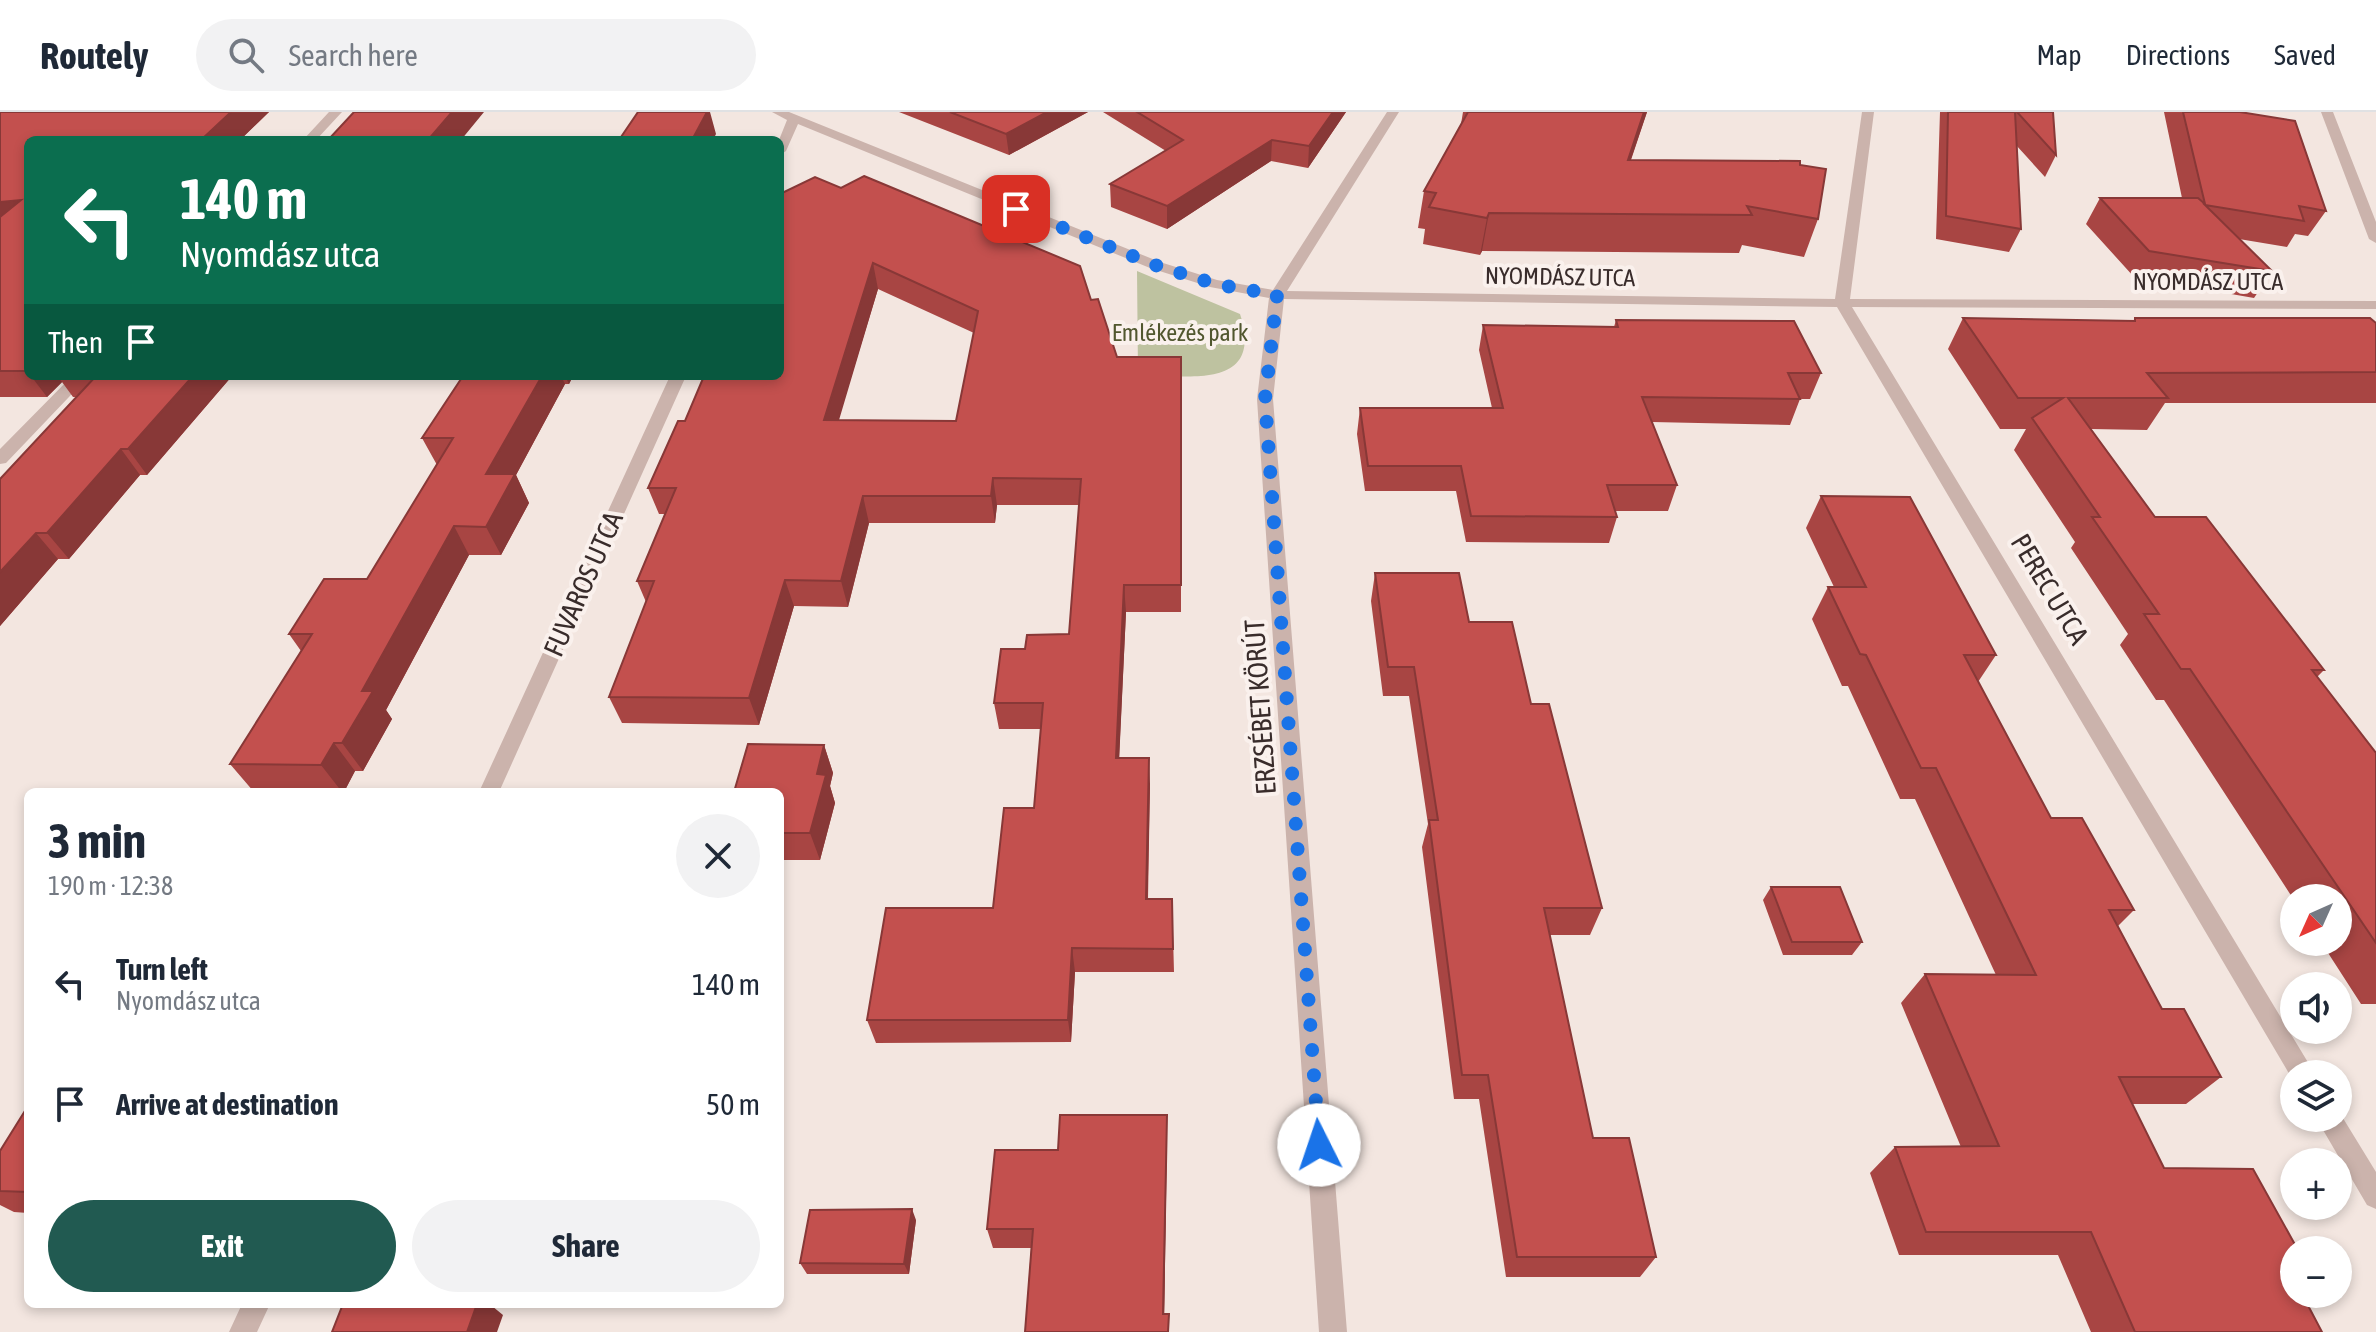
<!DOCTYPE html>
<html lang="en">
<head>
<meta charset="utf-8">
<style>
	body { margin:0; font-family:"Asap Condensed",sans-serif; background:#f2f2f3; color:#1f2937; height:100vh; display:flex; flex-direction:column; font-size:30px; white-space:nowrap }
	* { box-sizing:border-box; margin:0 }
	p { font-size:26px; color:#747a83 }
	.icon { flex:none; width:44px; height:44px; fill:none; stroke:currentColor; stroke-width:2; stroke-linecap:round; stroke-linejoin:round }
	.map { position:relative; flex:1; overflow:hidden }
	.side { position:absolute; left:24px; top:676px; width:760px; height:520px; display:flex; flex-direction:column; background:#fff; border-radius:12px; box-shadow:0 4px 12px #0003 }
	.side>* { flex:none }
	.guide { position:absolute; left:24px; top:24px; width:760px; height:244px; border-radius:12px; box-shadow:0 4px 12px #0003; background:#0b6e4f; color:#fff; overflow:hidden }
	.needle { width:52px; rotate:225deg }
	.fabs { position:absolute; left:2280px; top:772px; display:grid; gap:16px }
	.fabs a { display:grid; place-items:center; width:72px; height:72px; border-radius:50%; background:#fff; box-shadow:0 4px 12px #0003; font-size:40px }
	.pin { position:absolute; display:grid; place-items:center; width:68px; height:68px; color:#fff; margin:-34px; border-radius:16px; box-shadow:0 4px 12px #0006 }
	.me { position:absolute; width:88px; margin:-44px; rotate:356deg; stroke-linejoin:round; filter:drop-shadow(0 0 6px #0008) }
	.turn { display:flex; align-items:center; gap:28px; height:168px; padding:0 24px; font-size:36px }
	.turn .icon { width:104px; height:104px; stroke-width:2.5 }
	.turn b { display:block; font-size:56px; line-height:68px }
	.then { display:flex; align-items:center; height:76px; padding:0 24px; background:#0003; gap:16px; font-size:30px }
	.round { display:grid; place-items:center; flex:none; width:84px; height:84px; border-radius:42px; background:#f2f2f3 }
	.head { display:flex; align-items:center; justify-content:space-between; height:136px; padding:0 24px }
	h1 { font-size:48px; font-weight:700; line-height:60px }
	.cta { display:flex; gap:16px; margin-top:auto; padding:16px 24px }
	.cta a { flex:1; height:92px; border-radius:48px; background:#215a51; color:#fff; font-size:32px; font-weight:700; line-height:92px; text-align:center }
	.cta a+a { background:#f2f2f3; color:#1f2937 }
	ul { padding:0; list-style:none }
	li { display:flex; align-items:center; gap:24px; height:120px; padding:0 24px }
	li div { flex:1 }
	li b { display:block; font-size:30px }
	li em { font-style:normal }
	header { display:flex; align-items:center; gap:48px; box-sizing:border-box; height:112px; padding:0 40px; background:#fff; border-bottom:2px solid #e0e1e3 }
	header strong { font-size:38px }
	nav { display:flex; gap:44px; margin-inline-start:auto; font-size:28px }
	.search { width:560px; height:72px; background:#f2f2f3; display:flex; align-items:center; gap:20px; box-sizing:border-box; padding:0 28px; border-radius:44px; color:#747a83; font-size:30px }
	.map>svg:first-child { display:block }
	.green { fill:#bec2a0 }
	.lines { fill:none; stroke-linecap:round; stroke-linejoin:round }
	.street { fill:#cbb3ac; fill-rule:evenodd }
	.wall { fill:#a84543; fill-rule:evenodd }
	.shaded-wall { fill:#883837 }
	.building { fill:#c3504e; stroke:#883837; stroke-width:2; fill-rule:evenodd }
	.route { stroke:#1a73e8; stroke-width:14; stroke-dasharray:0 25.2 }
	.labels { text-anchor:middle; stroke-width:8; stroke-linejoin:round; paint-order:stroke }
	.far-street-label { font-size:24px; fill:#392c2b; stroke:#faf1ed }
	.far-park-label { font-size:24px; fill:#51572f; stroke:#faf1ed }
	.street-label { font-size:28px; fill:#392c2b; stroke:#faf1ed }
</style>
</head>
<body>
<header>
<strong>Routely</strong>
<div class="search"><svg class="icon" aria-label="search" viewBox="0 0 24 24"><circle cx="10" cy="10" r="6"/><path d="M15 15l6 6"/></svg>Search here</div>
<nav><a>Map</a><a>Directions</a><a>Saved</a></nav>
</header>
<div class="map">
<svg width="2376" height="1220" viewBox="0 0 2376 1220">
	<rect width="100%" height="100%" fill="#f3e6e0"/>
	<path class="green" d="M1137 159 1240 202C1265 279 1186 264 1138 262Z"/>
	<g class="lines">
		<path class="street" d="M329 0H342L316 28H303Z
			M772 0H789L1160 150 1217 168 1273 178 1387 0H1399L1287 179 1835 187 1862 0H1874L1850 187 2376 189V197L1852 195 2315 962H2294V970L1837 195 1284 187 1273 287 1347 1220H1319L1257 287 1269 186 1210 175 1150 156 798 12 786 39 780 43 779 28 787 8Z
			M2321 0H2333L2376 110V131L2369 127Z
			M72 264H89L6 351 0 352V337Z
			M670 264H686L499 680H479Z
			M2338 998 2376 1060V1097L2367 1093 2316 1006H2338Z
			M242 1192H270L257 1220H229Z"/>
	</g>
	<path class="wall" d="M0 0H269L240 28H28V264H232L147 363H140L69 447H58L0 514V367L76 285H73L62 270 47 285H0Z
		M899 0H1088L1009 43Z
		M1103 0H1346L1308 56 1271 49 1167 117 1111 95 1110 72 1166 39Z
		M1463 0H1647L1631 48 1800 53 1818 107 1804 145 1742 133 1739 141 1482 139 1480 143 1423 132 1425 117 1418 116 1424 79 1461 12Z
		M1940 0H2053L2056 43 2045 65 2016 33 2021 117 2009 140 1936 127Z
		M2164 0H2240L2326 99 2308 124 2295 122 2287 135 2239 127 2272 159 2254 186 2134 165 2086 112 2100 86H2182Z
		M780 87 1091 188 1117 245H1181V500H1126L1119 646 1150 672 1148 787H1172L1174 860H1075L1071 930 876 931 867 908 993 796 1034 696 1041 617H999L994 591 1025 537 1069 522 1079 393H997L995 411H869L848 495 794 494 759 613 622 611 609 585 646 490 637 469 665 402H659L648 376 685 309ZM878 177 974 221 956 309 838 308Z
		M1963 206 2133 209 2135 206 2376 211V291H2165L2147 318 2091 317 2155 405 2324 558 2317 565 2376 641V892H2361L2321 830H2338V786H2294V788L2164 588H2156L2120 533 2128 522 2071 436 2075 430 2014 338 2026 317H2000L1948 237Z
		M1616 208 1821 261 1810 287H1800L1790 313 1652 310 1677 373 1668 399H1615L1617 405 1609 431 1466 430 1456 379H1365L1357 322 1360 296H1492L1479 238 1483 213 1614 215Z
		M463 264H588H573L569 272H565L516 363 529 391 501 443H469L386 598 392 607 363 659H355L344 680H254L230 652 301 539 289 522 367 467 437 353 422 326Z
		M1821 384 1996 543 1978 570 2051 706 2134 798 2118 814 2162 897 2221 965 2186 992H2132L2164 1056 2294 1138 2293 1166 2322 1220H2091L2058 1143H1899L1870 1061 1895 1035H1961L1901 891 1925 862 1996 863 1915 687H1900L1848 574H1842L1812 507 1828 475H1834L1806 416Z
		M1375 461 1469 510 1531 592 1602 796 1590 823H1550L1593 1026 1656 1145 1640 1165H1506L1479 987H1454L1422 735 1428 712 1409 584H1383L1371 489Z
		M824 633 833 661 830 674 835 691 820 748H780V680Z
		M1771 775 1862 830 1852 843H1783L1763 788Z
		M28 994V1101L14 1100 0 1093V1039Z
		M1167 1003 1164 1202H1169V1220H1025L1031 1136H993L987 1117 1058 1038Z
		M916 1108 909 1162H807L800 1151Z"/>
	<path class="shaded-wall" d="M231 0H269L240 28H201Z
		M452 0H484L461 28H428Z
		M707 0H710L716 22 713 28H692Z
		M1047 0H1088L1009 43 1006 22Z
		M1333 0H1346L1308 56 1309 34Z
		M1644 0H1647L1618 85 1628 48Z
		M1272 28 1271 49 1167 117V94Z
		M21 88 0 116V90Z
		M1489 101 1482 139 1480 143 1487 106Z
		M873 151 878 177 831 335 824 308Z
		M31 264H57L62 270 47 285Z
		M193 264H232L147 363 128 337Z
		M542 264H561L565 272 516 363 529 391 501 443 486 415V362Z
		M565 264H573L569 272Z
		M121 337 140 363 69 447 47 421Z
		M993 366 997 393 995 411 991 384Z
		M863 384 869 411 848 495 841 469Z
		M454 414 469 443 386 598 392 607 363 659 342 631 362 579Z
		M36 421 58 447 0 514V460Z
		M785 468 794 494 759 613 749 586Z
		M1124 473 1126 500 1118 672 1116 646Z
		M334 631 355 659 344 680H342L321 653Z
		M824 633 833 661 830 674 835 691 820 748 810 721 817 662Z
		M1149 646 1150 672 1147 811 1146 787Z
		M1072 836 1075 860 1071 930 1068 908Z
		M1167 1003V1024L1164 1219 1163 1202Z
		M912 1097 916 1108 909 1162 904 1152Z
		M476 1192H493L492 1194 503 1203 497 1220H467Z"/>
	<path class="building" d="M0 0H231L201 28H28L27 259H0V105L21 88 0 90Z
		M354 0H452L428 28H328Z
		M638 0H707L692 28H619Z
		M950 0H1047L1006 22Z
		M1137 0H1333L1309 34 1272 28 1167 94 1110 72 1183 28Z
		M1468 0H1644L1628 48 1800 49V53L1826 57 1818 107 1747 94 1752 103 1489 101 1487 106 1429 95 1436 81 1424 79Z
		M1948 0H2015L2021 117 1946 104Z
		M2017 0H2053L2056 43Z
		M2183 0H2240L2295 9 2326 99 2299 94 2304 109 2205 93 2272 159 2149 139 2100 86H2198L2205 92Z
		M864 64 1080 154 1091 188 1098 187 1117 245H1181V473H1124L1116 646H1149L1146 787H1172L1173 837 1072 836 1068 908H867L886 796H993L1004 696H1034L1043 591H994L1001 537H1025L1027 523 1069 522 1081 367 993 366 991 384H863L841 469 785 468 749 586 609 585 654 469H637L676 376H648L678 309H685L704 264H780V87L782 81 815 65 841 76ZM873 151 978 199 956 309 824 308Z
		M1963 206 2135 209V206H2370L2376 211V260L2147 261 2168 286H2068L2155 405H2206L2324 558H2312L2376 641V831L2190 557H2181L2144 502H2159L2092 405H2100L2032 306 2063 286H2018Z
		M1616 208 1794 209 1821 261H1788L1800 287 1642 285 1677 373H1607L1617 405 1471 404 1461 354H1368L1360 296H1503L1483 213 1618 215Z
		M96 264H193L128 337H121L47 421H36L0 460V367Z
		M463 264H542L486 362H515L486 415 454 414 362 579H373L342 631H334L321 653 230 652 312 522H289L324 467H367L453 326H422Z
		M1821 384 1910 385 1996 543H1964L2051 706H2082L2134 798H2109L2162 897H2184L2221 965H2119L2164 1056 2253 1057 2298 1138H2294V1158H2289L2294 1168V1182H2302L2322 1220H2135L2091 1120H1926L1895 1035 1999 1034 1925 862 2036 863 1936 656H1921L1866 543 1860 542 1828 475H1866Z
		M1375 461H1459L1469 510H1512L1531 592H1549L1602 796H1544L1593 1026H1629L1656 1145H1517L1488 963H1462L1429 708H1438L1414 555H1388Z
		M748 632 824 633 817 662 826 663 810 721H780V680H734Z
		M1771 775H1840L1862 830H1792Z
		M28 994V1080L0 1079V1039Z
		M1060 1003H1167L1163 1202H1169L1168 1220H1025L1033 1117H987L995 1038H1058Z
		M912 1097 904 1152 800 1151 810 1098Z
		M343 1192H477L467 1220H332Z"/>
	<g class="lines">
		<path class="route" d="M1016 97 1155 153 1215 172 1277 183 1265 287 1319 1033"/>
	</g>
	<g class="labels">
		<g class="far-street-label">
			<text transform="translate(1560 165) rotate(1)" y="8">NYOMDÁSZ UTCA</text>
			<text x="2208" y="178">NYOMDÁSZ UTCA</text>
		</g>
		<g class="far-park-label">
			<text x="1180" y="229">Emlékezés park</text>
		</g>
		<g class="street-label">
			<text transform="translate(583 472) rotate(-66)" y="10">FUVAROS UTCA</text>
			<text transform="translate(2050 477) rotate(59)" y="10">PEREC UTCA</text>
			<text transform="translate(1260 595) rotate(-94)" y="10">ERZSÉBET KÖRÚT</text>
		</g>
	</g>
</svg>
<div class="fabs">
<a><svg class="needle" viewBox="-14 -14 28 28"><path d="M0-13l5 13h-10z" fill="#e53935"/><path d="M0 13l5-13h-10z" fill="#747a83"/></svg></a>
<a><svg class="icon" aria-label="sound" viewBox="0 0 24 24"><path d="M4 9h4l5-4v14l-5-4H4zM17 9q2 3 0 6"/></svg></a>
<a><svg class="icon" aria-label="layers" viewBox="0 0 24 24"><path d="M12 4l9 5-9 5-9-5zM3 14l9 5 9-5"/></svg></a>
<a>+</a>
<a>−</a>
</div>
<div class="pin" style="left:1016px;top:97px;background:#d93025"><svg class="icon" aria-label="arrive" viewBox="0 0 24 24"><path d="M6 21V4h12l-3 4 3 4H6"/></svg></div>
<svg class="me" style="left:1319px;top:1033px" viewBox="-20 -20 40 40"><circle r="19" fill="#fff"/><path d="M0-13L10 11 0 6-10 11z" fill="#1a73e8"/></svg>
<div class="guide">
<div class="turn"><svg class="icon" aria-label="left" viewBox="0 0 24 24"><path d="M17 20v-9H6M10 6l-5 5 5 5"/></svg><div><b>140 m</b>Nyomdász utca</div></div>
<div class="then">Then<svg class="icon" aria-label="arrive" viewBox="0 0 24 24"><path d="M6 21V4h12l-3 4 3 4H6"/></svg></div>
</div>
<section class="side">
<div class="head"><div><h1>3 min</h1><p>190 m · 12:38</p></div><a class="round"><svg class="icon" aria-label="close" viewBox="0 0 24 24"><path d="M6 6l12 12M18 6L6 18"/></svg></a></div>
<ul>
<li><svg class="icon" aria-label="left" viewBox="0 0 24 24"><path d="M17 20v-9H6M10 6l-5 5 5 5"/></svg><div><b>Turn left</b><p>Nyomdász utca</p></div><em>140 m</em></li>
<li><svg class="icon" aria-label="arrive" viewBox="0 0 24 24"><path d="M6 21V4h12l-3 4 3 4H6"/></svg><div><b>Arrive at destination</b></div><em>50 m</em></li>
</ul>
<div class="cta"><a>Exit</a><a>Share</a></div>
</section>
</div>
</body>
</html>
